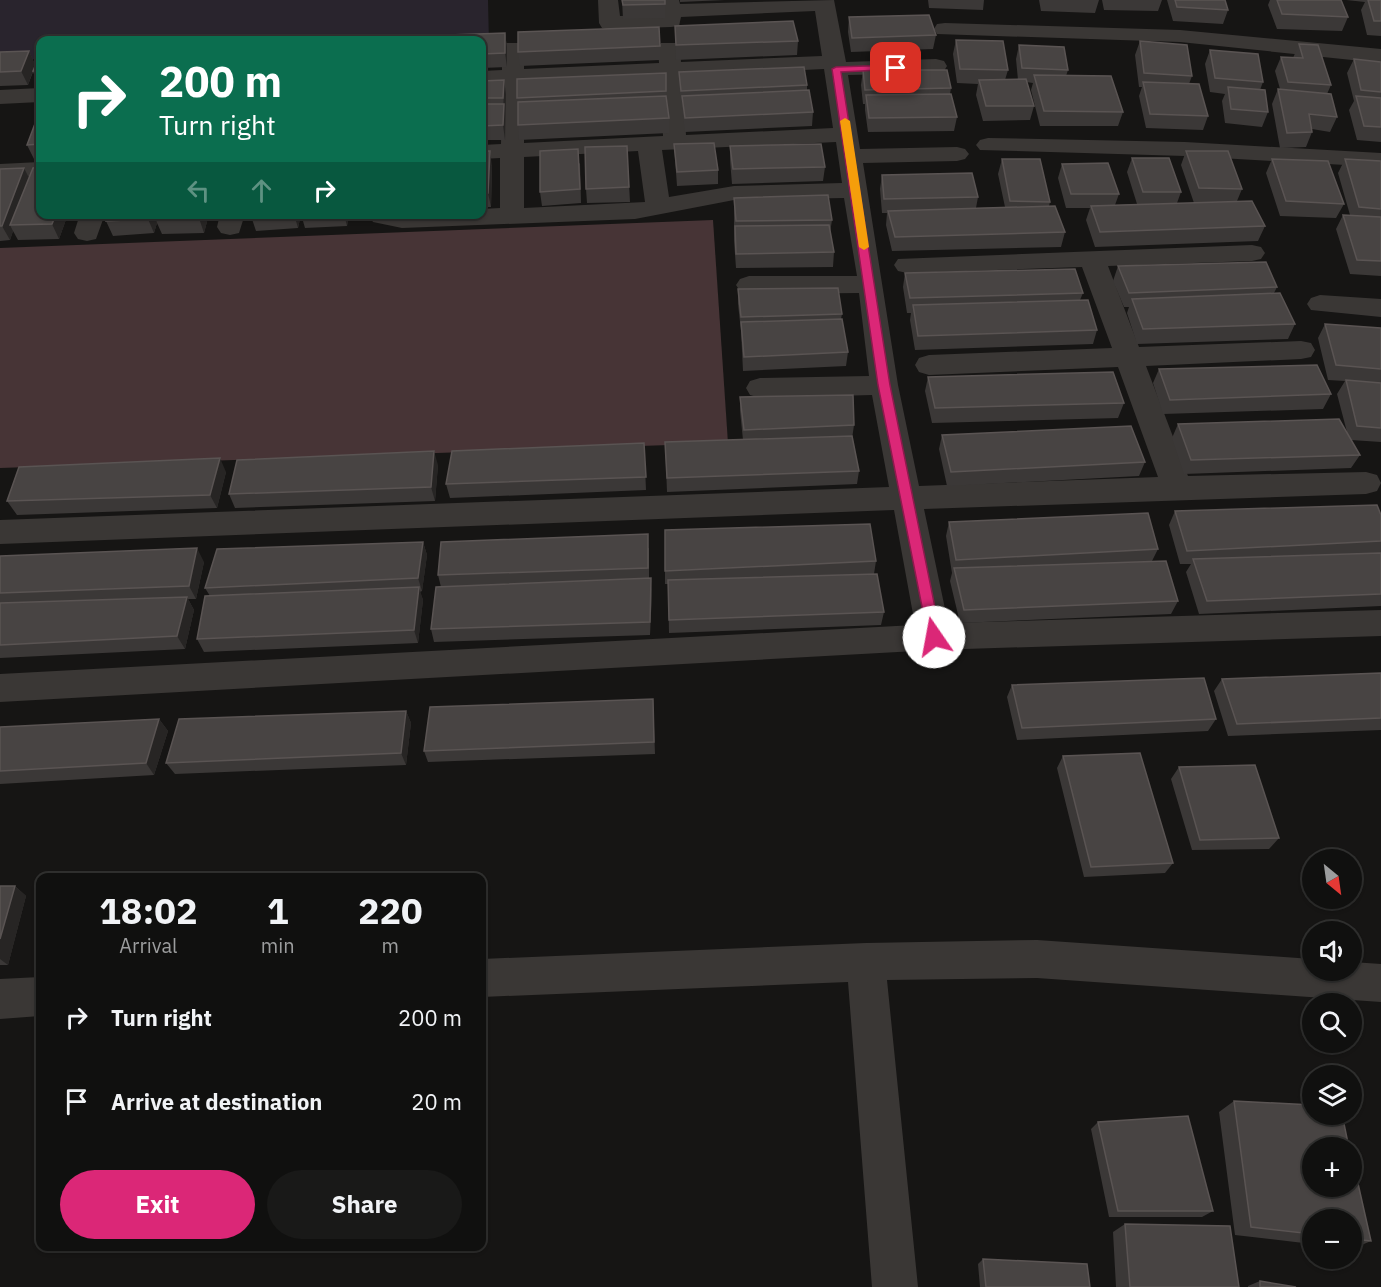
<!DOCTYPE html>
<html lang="en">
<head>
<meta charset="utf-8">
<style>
	body { margin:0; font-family:"IBM Plex Sans",sans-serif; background:#191918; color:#f1f3f6; height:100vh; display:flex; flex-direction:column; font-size:22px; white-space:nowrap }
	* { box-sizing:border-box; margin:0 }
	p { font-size:20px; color:#9c9d9e }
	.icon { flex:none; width:33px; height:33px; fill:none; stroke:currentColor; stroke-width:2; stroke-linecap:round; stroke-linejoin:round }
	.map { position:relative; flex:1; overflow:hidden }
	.panel { position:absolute; left:36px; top:873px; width:450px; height:378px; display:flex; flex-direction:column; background:#10100f; border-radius:12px; box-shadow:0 2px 4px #0004,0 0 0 2px #30302f }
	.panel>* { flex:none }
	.top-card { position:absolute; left:36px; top:36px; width:450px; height:183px; border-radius:12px; box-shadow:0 2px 4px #0004,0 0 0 2px #30302f; background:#0b6e4f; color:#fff; overflow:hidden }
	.needle { width:39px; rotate:151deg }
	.fabs { position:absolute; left:1302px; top:849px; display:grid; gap:12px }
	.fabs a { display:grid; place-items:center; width:60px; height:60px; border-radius:50%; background:#10100f; box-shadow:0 2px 4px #0004,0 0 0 2px #30302f; font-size:30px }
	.pin { position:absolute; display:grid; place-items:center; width:51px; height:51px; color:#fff; margin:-26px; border-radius:12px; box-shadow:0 3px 9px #0006 }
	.me { position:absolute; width:66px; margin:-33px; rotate:348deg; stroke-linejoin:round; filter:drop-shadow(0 0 4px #0008) }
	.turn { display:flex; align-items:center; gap:21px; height:126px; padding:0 24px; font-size:27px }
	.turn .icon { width:78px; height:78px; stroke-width:2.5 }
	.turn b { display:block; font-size:42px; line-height:51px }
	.lanes { display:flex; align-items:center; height:57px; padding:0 24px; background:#0003; justify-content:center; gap:30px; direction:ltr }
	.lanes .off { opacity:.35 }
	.eta { display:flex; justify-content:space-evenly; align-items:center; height:102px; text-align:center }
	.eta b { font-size:36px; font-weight:700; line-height:42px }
	.button { display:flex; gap:12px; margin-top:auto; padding:12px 24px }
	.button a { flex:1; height:69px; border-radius:36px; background:#db2777; color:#fff; font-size:24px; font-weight:700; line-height:69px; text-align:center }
	.button a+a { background:#191918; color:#f1f3f6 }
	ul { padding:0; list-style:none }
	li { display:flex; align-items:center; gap:18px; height:84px; padding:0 24px }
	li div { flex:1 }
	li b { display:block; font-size:22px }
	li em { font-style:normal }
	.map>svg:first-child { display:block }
	.green { fill:#29242d }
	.water { fill:#473436 }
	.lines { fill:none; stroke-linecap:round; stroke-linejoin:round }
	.minor { fill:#3a3735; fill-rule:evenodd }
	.wall { fill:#3b3837 }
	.shaded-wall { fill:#272524 }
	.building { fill:#484443; stroke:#5a5453; stroke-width:1.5 }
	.route { fill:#db2777; stroke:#8e194d; stroke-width:1.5 }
	.slow { fill:#f59e0b }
</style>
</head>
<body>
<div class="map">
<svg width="1381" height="1287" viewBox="0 0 1381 1287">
	<rect width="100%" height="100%" fill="#161514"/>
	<path class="green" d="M0 0H488L489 44 482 40H40V59L0 60Z"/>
	<path class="water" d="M713 220 728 443 0 468V248Z"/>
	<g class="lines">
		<path class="minor" d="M598 0H618L620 16 660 15 659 0H679L680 4 834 0 846 62 936 59 944 61 947 66 944 71 936 73 848 75 860 149 957 147 965 149 969 154 965 159 957 161 863 163 898 385 919 486 1158 477 1118 367 929 375 919 372 915 365 919 358 929 355 1112 348 1082 267 907 273 898 271 894 265 898 259 1252 245 1261 247 1265 253 1261 259 1252 261 1108 266 1139 347 1301 341 1311 343 1315 350 1311 357 1301 359 1146 366 1188 476 1366 472 1377 475 1381 483 1377 491 1366 494 924 509 948 623 1381 610V636L934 650 0 702V674L915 625 894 510 0 544V520L889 487 872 395 760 398 750 395 746 388 750 381 760 378 869 376 859 293 749 294 740 291 736 285 740 279 749 276H857L844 198 734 200 635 219 402 228 373 222 368 214H482V209L500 208V158L482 159V145L501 144 502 84 482 85V71L502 70V48L505 43H521L524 48V69L659 63 658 48 661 43H677L680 48 681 62 822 56 815 11 681 17 679 26 671 27 610 29 602 28 599 23ZM824 69 833 128 686 135 682 76ZM660 77 663 136 524 143V83ZM836 142 842 183 734 186 669 197 662 150ZM638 151 645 202 524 208V157Z
			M945 23 1180 30 1381 49V63L1180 42 937 34 934 29 937 24Z
			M40 88V102L0 104V90Z
			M988 138 1185 142 1381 153V167L1185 156 980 150 976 145 980 140Z
			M40 162V176L0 178V164Z
			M80 214H105L96 239 87 241 78 239 74 233Z
			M220 214H245L239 233 230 235 221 233 217 227Z
			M1320 295 1381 299V317L1311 310 1307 304 1311 298Z
			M1037 940 1312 959V970H1352V962L1381 964V1002L1037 978 887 980 918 1287H872L848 982 482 997V959L866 943Z
			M40 977V1016L0 1019V979Z"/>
	</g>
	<path class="wall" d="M622 0H665V18L623 19Z
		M680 0H725L680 2Z
		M928 0H984L983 10 929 8Z
		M1039 0H1099L1095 13 1041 11Z
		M1102 0H1162L1158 11 1104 10Z
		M1167 0H1225L1228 10 1223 24 1173 21Z
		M1270 0H1341L1348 17 1342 31 1277 29 1268 5Z
		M1346 0H1381V36L1367 35 1361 10 1365 2Z
		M849 17 936 35 933 49 851 52 848 32Z
		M675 26 798 41 797 55 676 60Z
		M505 33 507 47V67L482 68V40Z
		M956 40 1008 70 1005 80H1018L1016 59 1019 45 1068 70 1066 76 1123 112 1118 126H1040L1031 90 1033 83 1026 82 1034 106 1030 120 983 121 976 95 978 84 957 83 953 54Z
		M1140 41 1192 76 1189 84 1208 116 1203 130 1146 128 1139 96 1142 87H1139L1135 55Z
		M1299 44 1331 85 1327 94 1337 117 1330 132 1312 129V132L1306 147 1280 148 1272 104 1278 89H1280L1275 71 1281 57 1293 58Z
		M660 46V60L520 66 518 52Z
		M1210 50 1263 82 1260 90 1268 112 1262 127 1225 123 1222 101 1225 94 1210 92 1205 64Z
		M29 51 35 65 40 55V85H39L33 72 28 85 0 86V52Z
		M1354 59 1381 62V142L1357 140 1349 110 1354 101 1347 73Z
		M863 70 951 88 950 94 957 117 954 131 868 132 865 110V104H863L861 85Z
		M679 72 807 85V90L813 112 812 126 685 132 679 86Z
		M666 73 667 102 669 118V133L519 140 518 125V108L517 98Z
		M504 80 506 94 505 140H482V81Z
		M40 121V159H34L27 145Z
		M674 144 718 170V184L677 186 675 159Z
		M627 146 630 202 587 203 586 189Z
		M730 146 825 167 823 181 732 184 730 160Z
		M482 151 492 166 491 207H482Z
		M1186 151 1242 189 1237 201 1265 226 1258 241 1095 247 1086 220 1090 208H1066L1058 178 1062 164 1119 194 1115 205 1137 204 1127 172 1132 158 1181 192 1177 203H1194L1181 165Z
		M1002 159 1050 202 1049 206 1065 232 1061 247 892 251 886 225 887 213H882L880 189 882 175 978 197 976 208 1005 207 998 174Z
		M1272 159 1344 204 1336 218 1280 216 1266 173Z
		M1345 159 1381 161V276L1350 274 1336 229 1343 215H1350L1338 173Z
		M580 163 581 203 542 206 540 192Z
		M24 168 29 178 68 214 59 239 18 240 13 231 10 240 0 241V169Z
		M734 198 832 220 830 233 834 252 833 267 736 268 734 241Z
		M108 214H209L204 233 162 234 157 223 154 233 113 236 106 221Z
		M252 214H301L298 228 256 231 251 216Z
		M301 214H349L347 226 305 228Z
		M1118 266 1277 287 1274 293 1295 324 1288 339 1137 344 1127 313 1129 307H1124L1113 281Z
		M905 273 1083 293 1080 300 1097 330 1093 344 915 350 910 320 911 313H907L903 287Z
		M738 289 842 314 841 319 848 352 846 366 743 371 741 331 738 304Z
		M1325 324 1381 328V442L1351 440 1360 455 1351 468 1184 474 1172 438 1178 424 1347 432 1337 394 1345 381 1328 380 1318 338Z
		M1159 369 1331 394 1323 409 1163 414 1153 383Z
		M928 377 1124 403 1118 418 932 423 925 391Z
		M740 397 854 425 852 439 859 471 857 484 667 492 665 442 743 440 740 411Z
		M942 435 1145 462 1139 476 947 486 939 449Z
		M644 443 646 490 450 498 446 484Z
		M438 465 435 501 235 508 229 494Z
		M226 472 217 508 17 515 7 501Z
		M1175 511 1381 515V606L1199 614 1186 572 1191 564H1180L1169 525Z
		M949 522 1158 549 1152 561 1178 601 1171 614 960 623 950 581 952 573 946 536Z
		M423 542 427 555 422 591 420 592 423 600 418 643 204 652 197 639 210 596 205 588Z
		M649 548V579L652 592 650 635 434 642 431 629 441 587 438 575Z
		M0 556 204 562 196 599H188L194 610 185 649 0 658Z
		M876 561 874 574 884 612 881 625 669 633 668 584H665V571Z
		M1381 673V730L1228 736 1214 691 1222 679Z
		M1012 685 1216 719 1208 731 1017 740 1007 697Z
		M653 699 655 754 428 762 424 751Z
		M406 711 411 723 406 765 175 774 166 763Z
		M159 719 168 731 154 775 0 784V727Z
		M1063 756 1173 863 1165 873 1084 877 1057 768Z
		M1179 767 1279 838 1269 849 1192 850 1171 779Z
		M0 886H15L26 896 8 965H0Z
		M1234 1101 1312 1105V1114H1342L1349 1148H1312V1186H1352V1157L1371 1241 1352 1249V1220H1312V1244L1235 1235 1219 1112Z
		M1098 1122 1213 1211 1202 1217H1109L1091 1129Z
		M1125 1224 1239 1287H1116L1113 1232Z
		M983 1259 1090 1287H980L978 1264Z
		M1260 1281 1296 1287H1248V1286Z"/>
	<path class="shaded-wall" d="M505 33 507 47V67L505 53Z
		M29 51 35 65 28 85 21 71Z
		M504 80 506 94 505 140 503 125Z
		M490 151 492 166 491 207 488 193Z
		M24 168 31 182 10 225 13 231 10 240 2 226Z
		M56 214H68L59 239 52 224Z
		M150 214H160L156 219 157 223 154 233 148 219Z
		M200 214H209L204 233 199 218Z
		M294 214H301L298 228Z
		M344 214H349L347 226Z
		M434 451 438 465 435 501 431 487Z
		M220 458 226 472 217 508 210 495Z
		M423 542 427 555 422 591 418 578Z
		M197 548 204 562 196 599 189 586Z
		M651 578 652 592 650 635V622Z
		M419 587 423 600 418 643 414 630Z
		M187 597 194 610 185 649 177 636Z
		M406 711 411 723 406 765 401 753Z
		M159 719 168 731 154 775 146 763Z
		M15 886 26 896 8 965 0 959V939Z"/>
	<path class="building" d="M622 0H665V4L623 5Z
		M1175 0H1225L1228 10 1177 7Z
		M1277 0H1341L1348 17 1282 14Z
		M1368 0H1381V21H1374Z
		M929 15 936 35 852 38 849 17Z
		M793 21 798 41 676 45 675 26Z
		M659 27 660 46 518 52V32Z
		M505 33V53L482 54V40H362V38Z
		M349 39 348 40H306Z
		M956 40 1003 41 1008 70 960 69Z
		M1140 41 1187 45 1192 76 1144 73Z
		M1299 44 1318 45 1331 85 1288 82 1281 57 1303 58Z
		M1019 45 1064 47 1068 70 1022 68Z
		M1210 50 1258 54 1263 82 1215 78Z
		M29 51 21 71 0 72V52Z
		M40 55V71H33Z
		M1354 59 1381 62V92L1361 90Z
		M804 67 807 85 681 91 679 72Z
		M863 70H947L951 88 865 90Z
		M666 73V91L517 98V79Z
		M1034 75 1111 76 1123 112 1044 111Z
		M1026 79 1034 106H986L979 80Z
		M504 80 503 98H482V81Z
		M1143 82 1199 84 1208 116 1150 114Z
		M1228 87 1265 90 1268 112 1231 109Z
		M1278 89 1331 94 1337 117 1309 114 1312 132 1287 133Z
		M809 90 813 112 685 118 682 96Z
		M951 94 957 117 869 118 866 95Z
		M666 96 669 118 518 125V102Z
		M1356 96 1381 98V127L1364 126Z
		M482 104H504L503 125 482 126Z
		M36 121H40V144L27 145Z
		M714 143 718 170 677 172 674 144Z
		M821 144 825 167 733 169 730 146Z
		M627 146 629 187 586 189 585 147Z
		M578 149 580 189 540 192V151Z
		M482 151H490L488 193H482Z
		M1186 151H1228L1242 189 1199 188Z
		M1132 158H1169L1181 192H1143Z
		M1002 159H1040L1050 202 1010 201Z
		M1272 159 1328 161 1344 204 1286 201Z
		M1345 159 1381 161V209L1359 207Z
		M1108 163 1119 194H1071L1062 164Z
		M40 167V214H56L52 224 10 225 33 168Z
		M24 168 2 226H0V169Z
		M972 173 978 197 884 199 882 175Z
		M828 195 832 220 736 221 734 198Z
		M1252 201 1265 226 1100 232 1091 206Z
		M1055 206 1065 232 895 237 888 211Z
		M108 214H150L148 219 106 221Z
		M157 214H200L199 218 156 219Z
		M252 214H283L251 216Z
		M1343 215 1381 217V261L1357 260Z
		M829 225 834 252 736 254 735 226Z
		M1266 262 1277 287 1129 293 1118 266Z
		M1075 269 1083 293 910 298 905 273Z
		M838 288 842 314 741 317 738 289Z
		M1280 293 1295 324 1143 329 1132 299Z
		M1088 300 1097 330 918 336 913 305Z
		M842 319 848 352 744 357 741 322Z
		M1325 324 1381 328V369L1336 365Z
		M1317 365 1331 394 1170 400 1159 369Z
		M1113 372 1124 403 935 408 928 377Z
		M1346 380 1381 383V428L1357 426Z
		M853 395 854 425 744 430 740 397Z
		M1339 419 1360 455 1191 460 1178 424Z
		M1131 426 1145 462 951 472 942 435Z
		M852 436 859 471 667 478 665 442Z
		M644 443 646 477 446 484 452 451Z
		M434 451 431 487 229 494 237 460Z
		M220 458 210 495 7 501 19 467Z
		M1377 505 1381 515V541L1187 551 1175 511Z
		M1148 513 1158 549 956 560 949 522Z
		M870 524 876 561 665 571V530Z
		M648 534V568L438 575 441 542Z
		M423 542 418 578 205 588 217 549Z
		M197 548 189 586 0 593V556Z
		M1381 553V594L1207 601 1193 559Z
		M1166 561 1178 601 964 610 954 568Z
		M877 574 884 612 669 620 668 580Z
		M651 578 650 622 431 629 436 587Z
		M419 587 414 630 197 639 205 596Z
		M187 597 177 636 0 645V603Z
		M1381 673V718L1237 724 1222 679Z
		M1204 678 1216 719 1022 728 1012 685Z
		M653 699 654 742 424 751 430 707Z
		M406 711 401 753 166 763 179 719Z
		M159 719 146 763 0 771V727Z
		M1140 753 1173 863 1091 867 1063 756Z
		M1255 765 1279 838 1200 840 1179 767Z
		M0 886H15L0 939Z
		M1234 1101 1312 1105V1114H1342L1349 1148H1312V1186H1352V1157L1371 1241 1352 1239V1220H1312V1234L1251 1227Z
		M1188 1116 1213 1211H1118L1098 1122Z
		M1125 1224 1230 1226 1239 1287H1130Z
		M983 1259 1087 1264 1090 1287H986Z
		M1260 1281 1296 1287H1260Z"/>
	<path class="route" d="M896 65 899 66V69L841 72 890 385 941 637 934 642 928 637 878 385 832 69 836 67Z"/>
	<path class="slow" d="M845 118 850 121 869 247 864 250 859 247 840 121Z"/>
</svg>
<div class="fabs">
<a><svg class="needle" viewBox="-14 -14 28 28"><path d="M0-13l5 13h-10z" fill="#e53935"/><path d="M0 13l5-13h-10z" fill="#9c9d9e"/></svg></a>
<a><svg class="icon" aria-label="sound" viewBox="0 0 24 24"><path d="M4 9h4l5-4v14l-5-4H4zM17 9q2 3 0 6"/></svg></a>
<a><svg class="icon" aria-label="search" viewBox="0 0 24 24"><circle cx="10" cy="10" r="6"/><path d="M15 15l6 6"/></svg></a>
<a><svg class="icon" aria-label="layers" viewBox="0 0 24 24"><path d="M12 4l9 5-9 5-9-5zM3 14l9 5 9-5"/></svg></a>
<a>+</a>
<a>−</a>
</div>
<div class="pin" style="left:896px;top:68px;background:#d93025"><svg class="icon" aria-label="arrive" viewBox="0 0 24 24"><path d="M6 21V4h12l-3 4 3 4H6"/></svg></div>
<svg class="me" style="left:934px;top:637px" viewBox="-20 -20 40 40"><circle r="19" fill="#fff"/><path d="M0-13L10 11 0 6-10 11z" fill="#db2777"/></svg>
<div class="top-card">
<div class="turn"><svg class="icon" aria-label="right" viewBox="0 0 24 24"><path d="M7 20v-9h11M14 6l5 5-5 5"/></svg><div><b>200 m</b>Turn right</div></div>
<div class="lanes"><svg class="icon off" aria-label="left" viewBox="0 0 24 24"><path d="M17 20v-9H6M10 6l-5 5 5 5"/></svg><svg class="icon off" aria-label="ahead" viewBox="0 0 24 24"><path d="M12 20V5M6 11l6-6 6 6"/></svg><svg class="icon" aria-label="right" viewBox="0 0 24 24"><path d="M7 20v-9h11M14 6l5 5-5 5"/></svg></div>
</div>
<section class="panel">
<div class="eta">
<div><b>18:02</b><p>Arrival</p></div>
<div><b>1</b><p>min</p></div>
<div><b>220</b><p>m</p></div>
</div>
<ul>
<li><svg class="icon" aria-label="right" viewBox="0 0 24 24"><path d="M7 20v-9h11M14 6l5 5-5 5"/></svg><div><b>Turn right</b></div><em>200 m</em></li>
<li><svg class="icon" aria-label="arrive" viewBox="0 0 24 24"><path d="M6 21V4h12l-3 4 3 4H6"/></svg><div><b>Arrive at destination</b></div><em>20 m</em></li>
</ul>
<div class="button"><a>Exit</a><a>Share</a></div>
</section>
</div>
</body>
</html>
